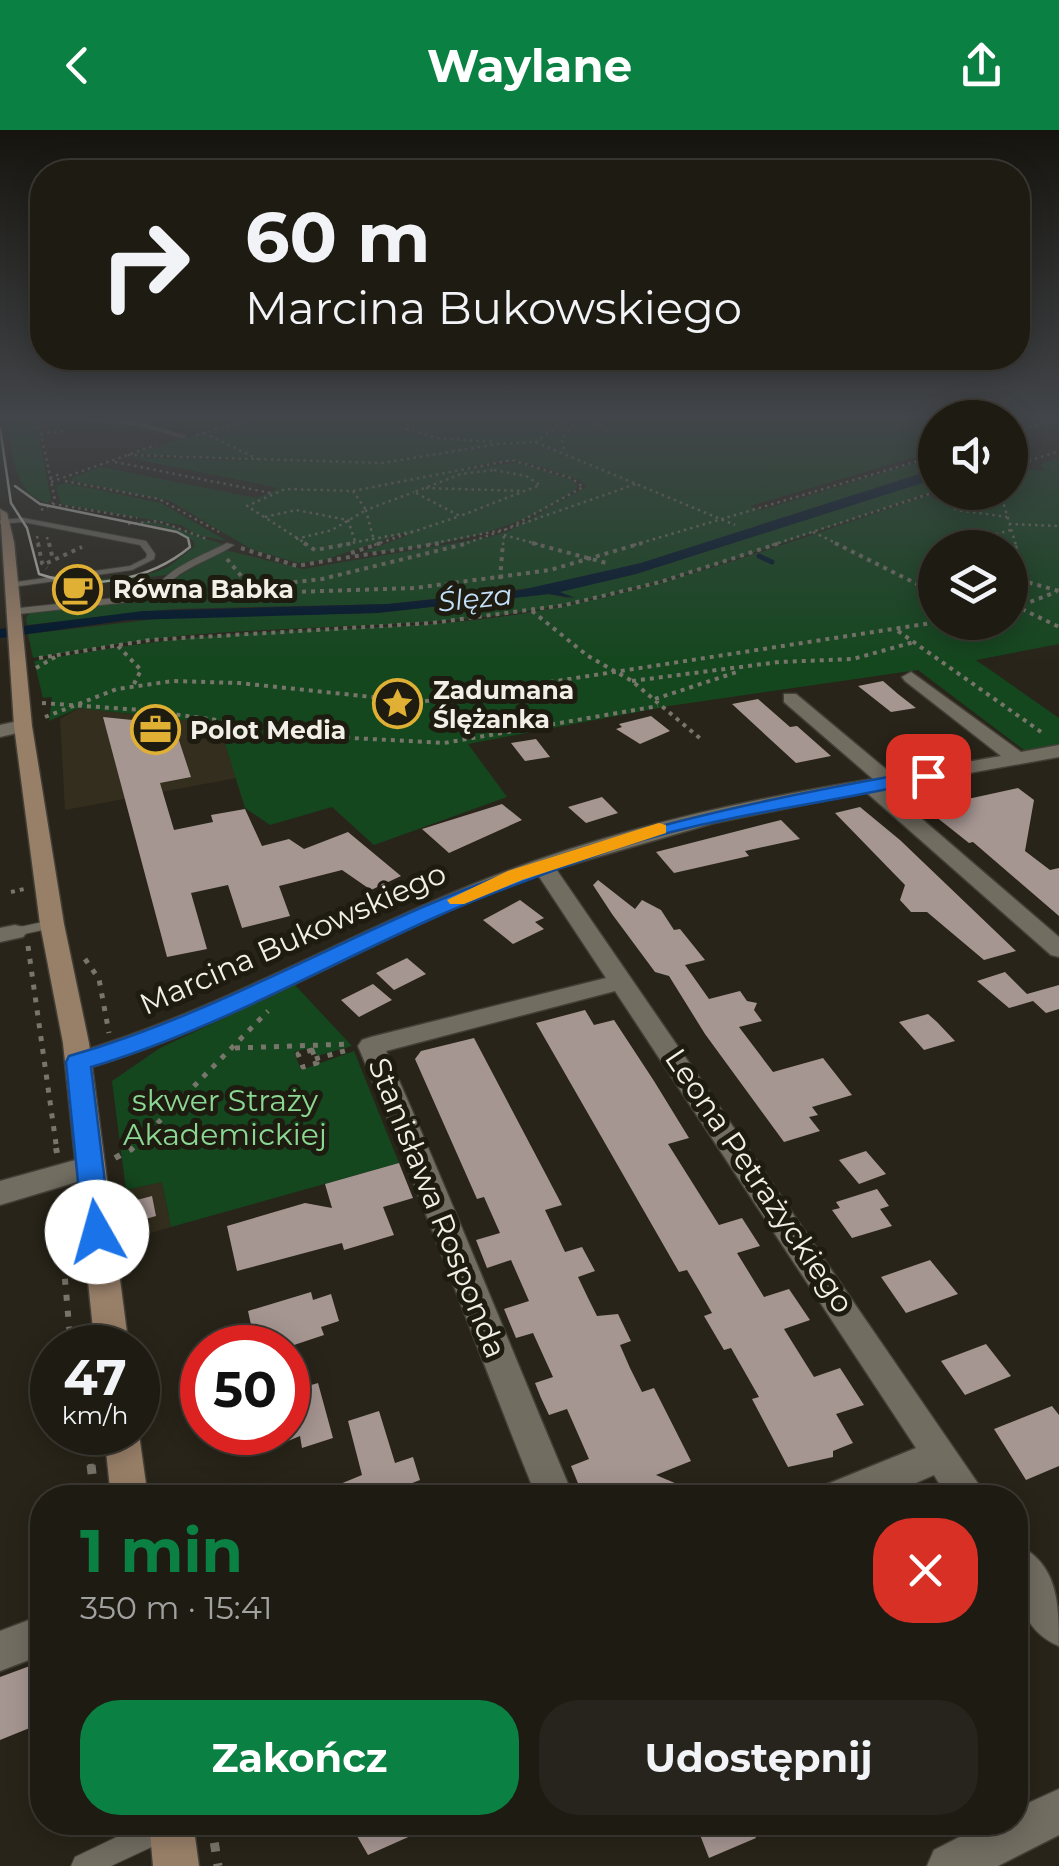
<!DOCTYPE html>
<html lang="pl">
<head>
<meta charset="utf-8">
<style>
	body { margin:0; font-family:Montserrat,sans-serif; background:#26241c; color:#f1f3f6; height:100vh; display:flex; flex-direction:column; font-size:38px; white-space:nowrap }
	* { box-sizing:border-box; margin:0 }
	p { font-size:32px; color:#a1a1a0 }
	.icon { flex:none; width:55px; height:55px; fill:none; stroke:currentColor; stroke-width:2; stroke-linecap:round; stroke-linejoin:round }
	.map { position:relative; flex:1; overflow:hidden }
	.drawer { position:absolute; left:30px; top:1355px; width:998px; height:350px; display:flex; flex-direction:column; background:#1e1b13; border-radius:40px; box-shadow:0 5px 25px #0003,0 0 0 2px #3c3933 }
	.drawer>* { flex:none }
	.hud { position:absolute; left:30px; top:30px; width:1000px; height:210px; border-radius:40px; box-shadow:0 5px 25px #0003,0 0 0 2px #3c3933; background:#1e1b13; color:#f1f3f6; overflow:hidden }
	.fabs { position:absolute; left:918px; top:270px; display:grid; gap:20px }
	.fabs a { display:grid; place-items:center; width:110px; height:110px; border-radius:50%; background:#1e1b13; box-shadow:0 5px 25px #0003,0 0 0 2px #3c3933; font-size:50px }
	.speed { position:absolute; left:30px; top:1195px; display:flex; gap:20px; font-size:50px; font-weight:700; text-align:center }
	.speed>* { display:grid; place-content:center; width:130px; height:130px; border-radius:50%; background:#1e1b13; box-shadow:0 5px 25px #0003,0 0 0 2px #3c3933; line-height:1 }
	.speed small { font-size:25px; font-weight:400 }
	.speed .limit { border:15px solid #d22; background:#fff; color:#111 }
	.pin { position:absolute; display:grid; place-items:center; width:85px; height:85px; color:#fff; margin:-42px; border-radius:20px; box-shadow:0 5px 15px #0006 }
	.me { position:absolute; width:110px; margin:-55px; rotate:353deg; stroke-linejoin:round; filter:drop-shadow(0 0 8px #0008) }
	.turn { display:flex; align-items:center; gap:35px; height:210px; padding:0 50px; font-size:45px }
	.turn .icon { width:130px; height:130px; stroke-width:2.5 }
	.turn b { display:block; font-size:70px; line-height:85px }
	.round { display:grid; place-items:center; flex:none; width:105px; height:105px; border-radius:40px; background:#26241c }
	.overview { display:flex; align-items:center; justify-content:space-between; height:170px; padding:0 50px }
	h1 { font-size:60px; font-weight:700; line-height:75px; color:#0b8043 }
	.button { display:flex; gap:20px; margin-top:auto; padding:20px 50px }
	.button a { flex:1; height:115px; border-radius:40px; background:#0b8043; color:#fff; font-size:40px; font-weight:700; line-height:115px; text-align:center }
	.button a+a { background:#26241c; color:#f1f3f6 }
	header { display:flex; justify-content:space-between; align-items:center; height:130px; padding:0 50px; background:#0b8043; color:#fff; font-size:45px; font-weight:700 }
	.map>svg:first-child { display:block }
	.built { fill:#332e1d }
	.green { fill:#14471e; fill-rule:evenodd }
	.water { fill:#00172d }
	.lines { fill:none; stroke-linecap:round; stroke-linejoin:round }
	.stream-far1 { stroke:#00172d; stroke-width:4 }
	.stream { stroke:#00172d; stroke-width:5 }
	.building { fill:#a69692 }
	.service-casing { stroke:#423f37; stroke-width:2 }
	.minor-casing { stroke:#423f37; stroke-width:3 }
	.secondary-casing { stroke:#423f37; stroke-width:3 }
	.path-far4 { stroke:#78756b; stroke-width:2.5; stroke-dasharray:2.5 4; stroke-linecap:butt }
	.path-far3 { stroke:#78756b; stroke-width:4; stroke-dasharray:4 5; stroke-linecap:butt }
	.path-far2 { stroke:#78756b; stroke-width:5; stroke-dasharray:5 8; stroke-linecap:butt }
	.path-far1 { stroke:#78756b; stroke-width:6; stroke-dasharray:6 10; stroke-linecap:butt }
	.path { stroke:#78756b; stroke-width:9; stroke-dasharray:9 12; stroke-linecap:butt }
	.service { fill:#716d61; fill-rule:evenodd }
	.minor { fill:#716d61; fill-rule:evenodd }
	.secondary { fill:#987f68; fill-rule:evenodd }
	.tram { stroke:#bfbdb4; stroke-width:2.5 }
	.route { fill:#1a73e8; stroke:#114b97; stroke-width:2.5 }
	.slow { fill:#f59e0b }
	.labels { text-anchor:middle; stroke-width:10; stroke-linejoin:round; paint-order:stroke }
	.far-poi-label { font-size:25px; font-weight:bold; fill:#f1efe7; stroke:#1e1b10; text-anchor:start }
	.far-water-label { font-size:28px; font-style:italic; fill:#c3e0fb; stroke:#1e1b10 }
	.street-label { font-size:30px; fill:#f1efe7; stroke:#1e1b10 }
	.park-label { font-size:30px; fill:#8bd894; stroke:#1e1b10 }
</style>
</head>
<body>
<header><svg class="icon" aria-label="back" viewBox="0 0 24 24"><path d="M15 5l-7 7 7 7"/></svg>Waylane<svg class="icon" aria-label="share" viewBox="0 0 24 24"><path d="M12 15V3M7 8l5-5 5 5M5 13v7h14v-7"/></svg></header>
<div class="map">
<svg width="1059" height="1736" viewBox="0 0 1059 1736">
	<rect width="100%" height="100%" fill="#282419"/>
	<path class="built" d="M79 578 219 594 236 648 65 680 60 589Z
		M162 1052 171 1097 133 1108 126 1060Z"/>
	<path class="green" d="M8 290H36L51 370 47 373C11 362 13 321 8 290Z
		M114 290H935V321L750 376 761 380 935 327V339L641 433 548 456 388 474 173 479 27 495 26 488 31 481 126 469 195 467 200 461 177 456 174 449 225 420 303 439 490 407 509 401 586 357 580 350C518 327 516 327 453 341L519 332 572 350 578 357C534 398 423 422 363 422L409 405 404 403 324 430 298 433 251 419 170 371 72 351V348L100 337 257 368 279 358 125 327 257 331 133 324 215 299C181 292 149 292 114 290Z
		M1059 328V514L976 530 1059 588V617L1028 623 918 540 669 576 468 614 507 667 374 715 332 677 270 695 245 678 219 594 79 578 49 591 52 567 43 568 34 531C97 520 159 510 222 505 324 497 425 500 526 483 664 460 796 410 928 365L936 370 957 363 1010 362V344L1025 339 1046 341 1040 334ZM935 418H1010V492H935Z
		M935 348V361C806 404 675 455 541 479 433 497 324 495 215 503 154 507 94 518 33 528L28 504 173 487 377 483 549 464 571 469 557 462 636 444Z
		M66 353 161 373 227 411 197 405 181 395 61 374 56 356Z
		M141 391C171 393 195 407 223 414L166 445 83 456 53 455 153 443 168 437 194 417 195 412 176 400 138 392Z
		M295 855 352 916 317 926 313 917 294 922 301 940 354 921 399 1033 171 1097 162 1052 126 1060 112 951 160 918Z"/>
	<path class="water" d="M935 339V349L636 444 560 462 575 468 549 464 377 483 128 490 0 508V499L143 481 388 474 521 460 641 433Z"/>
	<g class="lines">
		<path class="stream-far1" d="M1019 298 1014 296 1031 290"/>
		<path class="stream" d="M759 426 772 432"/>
	</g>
	<path class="building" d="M883 551 898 564 916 578 891 582 858 556Z
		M758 569 790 597 797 596 831 626 796 633 732 574Z
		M651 586 670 601 640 614 616 599 622 597 619 594Z
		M103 587 152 592 172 589 191 647 160 653 174 700 213 692 211 685 245 679 262 716 289 709 304 719 348 702 401 746 371 760 342 740 279 756 290 786 242 798 228 755 191 763 207 819 167 827Z
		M536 609 550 627 525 631 511 613Z
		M1018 658 1034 670 1025 721 1050 740 1059 738V786L973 712 969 713 916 671 945 664 954 672Z
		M602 667 618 683 586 693 568 677Z
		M502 674 522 690 449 723 422 699Z
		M860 677 900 710 1016 821 984 830 927 782H911L900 770 905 755 835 683Z
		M781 690 800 709 745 721 749 726 674 743 656 722Z
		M598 750 635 779 642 770 661 780 674 800 680 799 705 830 685 835 709 869 740 861 747 871 757 873 754 880 762 891 739 897 773 942 823 928 852 965 812 977 818 985 809 987 820 1001 784 1012 705 904 669 846 655 842 612 784 593 755Z
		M520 770 544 788 535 792 544 799 513 814 483 790Z
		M407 828 426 844 394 860 376 843Z
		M1005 842 1027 864 1059 855V879L1046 883 1033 871 1009 878 977 851Z
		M373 854 392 870 359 887 341 870Z
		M585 880 594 895 614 890 654 951 689 1008 668 1014 719 1095 742 1088 760 1116 737 1123 764 1167 789 1159 810 1190 784 1199 814 1247 840 1238 864 1275 836 1284 853 1313 833 1321V1327L788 1337 752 1269 759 1267 731 1218 724 1220 704 1186 712 1183 700 1162 687 1140 679 1142 536 893Z
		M928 884 937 892 955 911 924 920 899 892Z
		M474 908 562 1075 545 1080 565 1122 582 1117 595 1141 578 1147 588 1168 597 1186 618 1184 631 1211 620 1215 630 1238 642 1262 654 1258 691 1331 656 1345 710 1368H618L614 1359 599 1368H584L571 1336 589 1329 567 1279 549 1285 541 1268 535 1253 553 1247 533 1203 516 1208 504 1179 529 1171 511 1130 487 1138 476 1110 500 1103 484 1067 477 1069 415 929 421 921Z
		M866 1021 886 1044 859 1054 839 1030Z
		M399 1033 413 1068 383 1077 394 1105 344 1120 342 1113 237 1141 227 1096 305 1073 332 1078 325 1054Z
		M877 1059 889 1076 880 1079 892 1096 852 1108 832 1080 840 1078 836 1072Z
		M152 1066 156 1086 132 1093 129 1072Z
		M930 1130 958 1164 906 1183 881 1147Z
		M311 1162 313 1170 331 1164 339 1191 321 1197 324 1205 285 1218H256L248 1181Z
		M986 1214 1011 1246 965 1265 941 1231Z
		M318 1253 333 1308 302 1318 300 1306 288 1311V1262Z
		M1052 1276 1059 1285V1336L1026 1350 994 1299Z
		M379 1281 395 1333 413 1327 420 1350 374 1368H306L362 1345 348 1291Z
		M38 1533 42 1593 0 1610V1547Z
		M356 1692H442L368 1725 357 1706Z
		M695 1692H750L756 1708 709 1728Z"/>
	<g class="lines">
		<defs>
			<path id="service" d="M85 290 135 291 186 306 183 308 135 295Z
				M23 388 146 411 155 424 154 429 132 440 6 458V454L9 453 130 436 146 428 147 424 140 415 23 392 0 394V390Z
				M227 413 234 415C210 431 177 438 160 464L199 459 203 462 202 464 10 485 6 482 10 479 152 464C165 438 202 426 227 413Z
				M52 790 57 791 58 794 57 797 15 806 9 802 10 799Z
				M148 1692H174L176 1698 173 1707 111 1736H71L75 1727Z"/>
			<path id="minor" d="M911 542 1021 622 1059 615V627L886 658 1059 807V827L1051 825 866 662 714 693 556 739 988 1368H948L934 1345 882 1368H820L825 1355 916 1318 615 861 386 921C452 1069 511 1219 574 1368H537C476 1217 421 1065 358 916L362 910 371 907 606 848 538 745C381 801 239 895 78 941L69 939 65 932 69 925C208 885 335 811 469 756 597 703 736 671 873 649L784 572V564H796L893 645 1001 626 905 551 902 547Z
				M23 590 30 592V600L0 607V595Z
				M15 795 23 797 27 802 23 807 0 812V798Z
				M90 1026 100 1029 105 1037 100 1045 0 1075V1051Z
				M1015 1414C1059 1432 1059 1476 1059 1516 1016 1498 1015 1454 1015 1414Z
				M42 1485V1525L0 1541V1501Z
				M1059 1659V1705L998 1736H927L934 1720 989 1692H1015V1679Z"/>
			<path id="secondary" d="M0 379 7 383 14 412 32 596 64 794 89 913 129 1218H95L63 913 40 794 14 596Z
				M138 1297 148 1368H111L104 1302H138Z
				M149 1692H193L199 1736H153Z"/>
		</defs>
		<use href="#service" class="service-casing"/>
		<use href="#minor" class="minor-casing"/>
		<use href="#secondary" class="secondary-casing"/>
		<path class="path-far4" d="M38 290 55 370 52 374
			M588 290 610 302
			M406 299 437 308 495 312
			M204 303 258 329
			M1010 303 1053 290
			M41 304 64 301
			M196 305 249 290
			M535 312 567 290
			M564 319 562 309 576 290
			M128 325 383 333 497 314 535 312 735 395
			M115 332 271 363
			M1010 337 1059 321
			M494 340 526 346 540 355 460 386 414 362 461 344Z
			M50 348 62 343
			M65 351 159 369 219 402
			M51 352 156 315
			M426 358 525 361
			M1000 362 1016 415
			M933 363 957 380 1007 387
			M41 380 53 374 137 388
			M265 387 296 380 348 390 355 411
			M128 394 158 391 207 409
			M1009 394 1059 396
			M813 402 840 415
			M504 405 541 415
			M37 406 39 415
			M47 407 49 415
			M373 407 366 380 414 362
			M296 409 332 400 366 380 353 361
			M976 410 1000 415
			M958 414 1011 400
			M308 415 247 376 285 359 353 361 512 330 571 348 583 357 507 399 425 415
			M340 415 416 401
			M374 415 460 386
			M461 415 636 354
			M503 415 504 405
			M634 415 935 326
			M772 415 935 362"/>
		<path class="path-far3" d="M38 413 42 433 47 438
			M49 413 53 430
			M304 413 315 420 354 413
			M532 413 610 434
			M835 413 935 463
			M989 413 1017 419
			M958 414 963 413
			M241 418 297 436 336 429
			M351 423 381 413
			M227 429 253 460 262 463 415 458 550 440 642 413
			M337 429 442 413
			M47 433 82 417
			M500 449 503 413
			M1020 450 1059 461
			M213 461 322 449 469 413
			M1022 475 1056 462
			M1022 479 1059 497
			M532 481 588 526 632 551 702 610
			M1010 481 1022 479 1015 413
			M898 501 1044 604
			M118 516 141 540 134 554
			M39 528 150 510 432 493 565 475 660 452 780 413
			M36 538 57 526
			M632 551 779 532 853 529 914 512
			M655 569 737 542
			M42 573 142 580 352 608 444 613 658 576
			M45 587 117 559 173 551 239 553 420 572 938 492
			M11 762 24 759"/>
		<path class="path-far2" d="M28 816 57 1021
			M85 829 99 849 109 903
			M235 918 351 914
			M312 920 317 933 303 937 298 924Z
			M315 929 348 920
			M130 1021 268 881"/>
		<path class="path-far1" d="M56 1018 57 1023
			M115 1028 133 1018
			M62 1069 61 1104 71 1218
			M140 1220 150 1293
			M87 1302 91 1337"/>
		<path class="path" d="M91 1335 95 1368
			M791 1368 812 1360
			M211 1692 218 1736"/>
		<use href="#service" class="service"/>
		<use href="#minor" class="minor"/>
		<use href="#secondary" class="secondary"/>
		<path class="tram" d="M0 298 11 373 27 398 39 444C89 461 149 451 190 417L188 408 177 402 40 374 15 356"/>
	</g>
	<linearGradient id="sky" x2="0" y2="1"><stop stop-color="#16140e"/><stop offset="0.54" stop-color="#424549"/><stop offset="1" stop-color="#424549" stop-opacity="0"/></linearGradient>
	<rect width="1059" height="533" fill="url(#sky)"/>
	<path class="route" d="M928 640 934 642V649C821 676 704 685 594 726 542 745 489 763 438 786 323 837 212 901 91 937L111 1102 107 1109 97 1113 87 1109 83 1102 66 932 69 926C193 891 307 827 425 776 589 706 753 670 928 640Z"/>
	<path class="slow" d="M659 693 666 695V703L522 750 464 774H450L447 770 508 741Z"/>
	<defs>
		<symbol id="cafe-ring" viewBox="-11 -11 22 22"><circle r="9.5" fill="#1e1b10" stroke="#dfb034" stroke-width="1.5"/><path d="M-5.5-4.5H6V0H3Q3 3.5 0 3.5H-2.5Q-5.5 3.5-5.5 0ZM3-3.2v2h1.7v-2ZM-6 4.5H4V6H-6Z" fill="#dfb034"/></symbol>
		<symbol id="sight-ring" viewBox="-11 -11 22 22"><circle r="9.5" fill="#1e1b10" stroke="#dfb034" stroke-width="1.5"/><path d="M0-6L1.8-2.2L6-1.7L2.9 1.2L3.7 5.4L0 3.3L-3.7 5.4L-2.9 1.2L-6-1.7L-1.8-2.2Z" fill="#dfb034"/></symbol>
		<symbol id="office-ring" viewBox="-11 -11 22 22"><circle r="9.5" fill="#1e1b10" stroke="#dfb034" stroke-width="1.5"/><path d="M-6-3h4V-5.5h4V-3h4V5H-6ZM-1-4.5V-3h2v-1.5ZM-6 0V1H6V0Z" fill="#dfb034"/></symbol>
	</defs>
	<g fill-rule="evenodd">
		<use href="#cafe-ring" x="50" y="432" width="55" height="55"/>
		<use href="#sight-ring" x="370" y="546" width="55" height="55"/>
		<use href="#office-ring" x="128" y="572" width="55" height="55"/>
	</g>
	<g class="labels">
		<g class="far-poi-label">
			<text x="113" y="468">Równa Babka</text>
			<text x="433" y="569">Zadumana<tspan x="433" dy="29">Ślężanka</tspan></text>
			<text x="190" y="609">Polot Media</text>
		</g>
		<g class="far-water-label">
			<text transform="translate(475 468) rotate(-6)" y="10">Ślęza</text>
		</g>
		<g class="street-label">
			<text transform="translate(293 809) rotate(-24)" y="10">Marcina Bukowskiego</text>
			<text transform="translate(759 1051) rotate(56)" y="10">Leona Petrażyckiego</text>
			<text transform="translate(437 1078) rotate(68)" y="10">Stanisława Rosponda</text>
		</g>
		<g class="park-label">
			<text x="225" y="981">skwer Straży<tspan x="225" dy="34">Akademickiej</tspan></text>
		</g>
	</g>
</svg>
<div class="fabs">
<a><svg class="icon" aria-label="sound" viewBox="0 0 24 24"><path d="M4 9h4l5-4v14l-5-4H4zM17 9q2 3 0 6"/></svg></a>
<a><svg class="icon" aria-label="layers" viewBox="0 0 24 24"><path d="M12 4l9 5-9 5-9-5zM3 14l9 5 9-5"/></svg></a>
</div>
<div class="speed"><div>47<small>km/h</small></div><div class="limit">50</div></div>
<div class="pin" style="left:928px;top:646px;background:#d93025"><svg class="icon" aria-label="arrive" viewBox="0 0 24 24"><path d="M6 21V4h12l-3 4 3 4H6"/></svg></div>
<svg class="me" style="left:97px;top:1102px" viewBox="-20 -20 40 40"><circle r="19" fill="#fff"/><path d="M0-13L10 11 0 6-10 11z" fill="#1a73e8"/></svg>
<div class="hud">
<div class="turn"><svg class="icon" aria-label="right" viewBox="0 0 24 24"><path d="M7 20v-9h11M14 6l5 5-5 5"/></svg><div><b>60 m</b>Marcina Bukowskiego</div></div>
</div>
<section class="drawer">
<div class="overview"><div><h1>1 min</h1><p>350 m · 15:41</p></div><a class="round" style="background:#d93025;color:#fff"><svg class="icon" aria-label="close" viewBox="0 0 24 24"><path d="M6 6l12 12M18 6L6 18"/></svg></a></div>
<div class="button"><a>Zakończ</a><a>Udostępnij</a></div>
</section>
</div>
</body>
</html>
